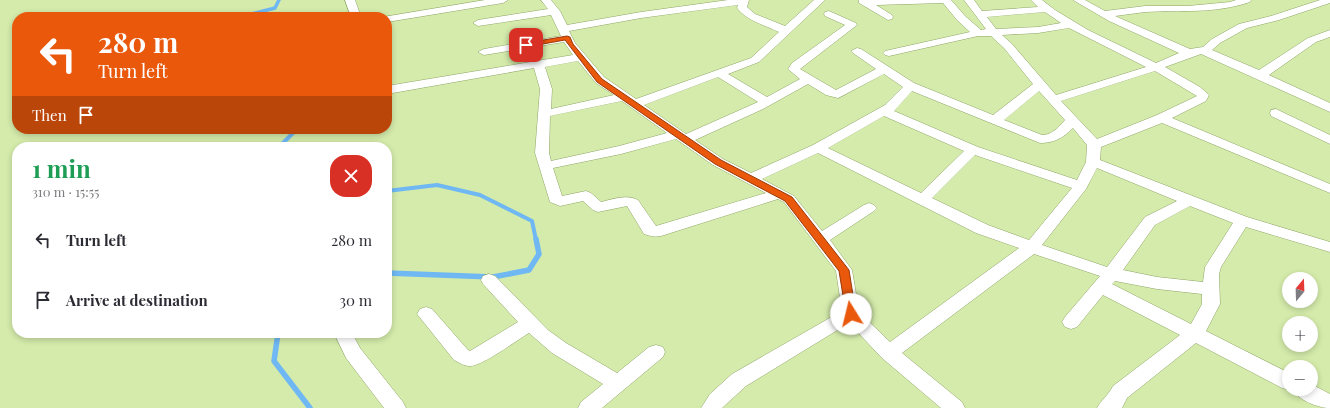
<!DOCTYPE html>
<html lang="en">
<head>
<meta charset="utf-8">
<style>
	body { margin:0; font-family:"Playfair Display",serif; background:#f2f2f3; color:#2b2b33; height:100vh; display:flex; flex-direction:column; font-size:15px; white-space:nowrap }
	* { box-sizing:border-box; margin:0 }
	p { font-size:13px; color:#7c7c81 }
	.icon { flex:none; width:22px; height:22px; fill:none; stroke:currentColor; stroke-width:2; stroke-linecap:round; stroke-linejoin:round }
	.map { position:relative; flex:1; overflow:hidden }
	.panel { position:absolute; left:12px; top:142px; width:380px; height:196px; display:flex; flex-direction:column; background:#fff; border-radius:16px; box-shadow:0 2px 6px #0003 }
	.panel>* { flex:none }
	.top-card { position:absolute; left:12px; top:12px; width:380px; height:122px; border-radius:16px; box-shadow:0 2px 6px #0003; background:#ea580c; color:#fff; overflow:hidden }
	.needle { width:26px; rotate:19deg }
	.tools { position:absolute; left:1282px; top:272px; display:grid; gap:8px }
	.tools a { display:grid; place-items:center; width:36px; height:36px; border-radius:50%; background:#fff; box-shadow:0 2px 6px #0003; font-size:20px }
	.pin { position:absolute; display:grid; place-items:center; width:34px; height:34px; color:#fff; margin:-17px; border-radius:8px; box-shadow:0 2px 6px #0006 }
	.me { position:absolute; width:44px; margin:-22px; rotate:351deg; stroke-linejoin:round; filter:drop-shadow(0 0 3px #0008) }
	.turn { display:flex; align-items:center; gap:14px; height:84px; padding:0 20px; font-size:18px }
	.turn .icon { width:52px; height:52px; stroke-width:2.5 }
	.turn b { display:block; font-size:28px; line-height:34px }
	.then { display:flex; align-items:center; height:38px; padding:0 20px; background:#0003; gap:8px; font-size:15px }
	.round { display:grid; place-items:center; flex:none; width:42px; height:42px; border-radius:16px; background:#f2f2f3 }
	.headline { display:flex; align-items:center; justify-content:space-between; height:68px; padding:0 20px }
	h1 { font-size:24px; font-weight:700; line-height:30px; color:#1e9e55 }
	ul { padding:0; list-style:none }
	li { display:flex; align-items:center; gap:12px; height:60px; padding:0 20px }
	li div { flex:1 }
	li b { display:block; font-size:15px }
	li em { font-style:normal }
	.map>svg:first-child { display:block }
	.lines { fill:none; stroke-linecap:round; stroke-linejoin:round }
	.stream-far2 { stroke:#6fb8f3; stroke-width:3.5 }
	.stream-far1 { stroke:#6fb8f3; stroke-width:4 }
	.stream { stroke:#6fb8f3; stroke-width:5.5 }
	.street-casing { stroke:#90a568; stroke-width:1 }
	.street { fill:#fff; fill-rule:evenodd }
	.route { fill:#ea580c; stroke:#983908 }
</style>
</head>
<body>
<div class="map">
<svg width="1330" height="408" viewBox="0 0 1330 408">
	<rect width="100%" height="100%" fill="#d4ebab"/>
	<g class="lines">
		<path class="stream-far2" d="M240 17 275 8 279 0"/>
		<path class="stream-far1" d="M279 147 297 129
			M387 191 437 185 480 195 532 221 536 240"/>
		<path class="stream" d="M387 273 493 277 529 270 539 254 536 239
			M278 333 274 361 310 408"/>
		<defs>
			<path id="street" d="M345 0H355L361 17H351Z
				M485 0H508L503 3 387 22V17H383Z
				M541 0H551L560 11 567 25 641 12 728 0H749L747 7 755 14 785 26 814 0H825L759 62 728 74 767 97 800 79 788 69 792 63 845 25 825 16 824 14 825 12 829 11 856 23 857 25 800 69 836 90 876 69 853 53 851 51 857 48 861 49 914 83 993 115 1033 84 1004 48 991 36H978L889 56 885 55 883 53 885 51 970 32 957 20 943 3 876 5 892 15 893 17 892 19 888 20 859 3V0H951L965 16 981 30 986 29 964 0H974L982 11 1038 7 1031 0H1042L1055 10 1088 30 1156 63 1179 53 1109 21 1073 0H1085L1105 11 1145 6H1188L1230 2 1236 0H1251L1250 2C1215 14 1181 10 1145 12 1135 13 1125 15 1115 16L1190 49 1203 47 1212 39 1239 24 1271 16 1320 0H1330V3L1279 20 1247 28 1220 43 1212 50 1259 70 1308 38 1330 30V37L1316 42 1269 75 1330 103V112L1201 54 1165 67 1200 87 1209 95 1206 101 1172 118 1330 184V193L1162 123 1101 147 1100 160 1247 217 1330 242V252L1246 227 1221 267 1219 274 1220 304 1206 331 1289 373V389H1292L1289 390 1282 388 1196 343 1127 398 1122 408H1097C1101 400 1108 396 1113 386L1180 335 1103 295 1077 327 1071 329 1065 327 1062 322 1065 317 1100 276 1034 254 902 353 962 402 965 408H941L882 358 849 323 746 386 722 408H701L710 394 732 374 842 311 836 271 784 202 778 199 661 236C654 237 650 236 644 234L627 206 598 212 593 210 583 201 560 206 550 202 535 153 540 89 534 68 387 94V86L573 55 564 42 484 55 478 52 484 49 561 36 551 15 478 26 473 23 478 20 548 9ZM738 5 737 8C747 21 765 25 779 32L751 58 636 99 604 77 575 43 569 31 641 18ZM1045 12 1061 23 1038 27 996 29 987 17ZM1069 28 1146 67 1056 95 1012 44 1002 35 1038 33ZM578 61 596 83 614 95 551 109 552 89 545 67ZM1155 71 1197 96 1157 115 1097 139 1061 101ZM884 74 903 87 885 105 813 145 751 173 723 159 695 140 763 109 808 84 826 95 838 98ZM718 77 758 102 686 134 644 105ZM912 91 1040 143C1054 143 1063 138 1073 128L1087 145 1086 162 1077 180 978 147 894 111ZM1039 91 1065 120C1059 127 1052 135 1042 135L1004 120ZM622 101 667 133 619 146 551 161 549 153 550 116ZM884 116 964 151 921 193 828 148ZM676 139 713 165 766 193 656 226 638 200C627 194 613 199 601 202L591 193 586 191 562 196 553 168 621 154ZM818 153 976 233 1019 248 890 342 859 312 852 270 830 240 874 211 877 208 874 205 869 203 864 205 822 231 794 196 762 179ZM975 155 1072 188 1029 240 988 225 932 198ZM1097 168 1177 201 1145 217 1107 267 1042 245 1086 189ZM1190 206 1233 223 1205 267 1203 282 1157 277 1123 270 1155 225ZM1115 281 1157 289 1202 294V304L1191 324 1112 284Z
				M1276 109 1330 135V144L1271 116 1270 113 1271 110Z
				M489 274 495 276 548 330 566 343 617 373 649 347 656 345 663 347 665 352 663 357 602 408H578L581 402 603 384 552 353 529 333C517 340 481 367 469 366 464 366 458 362 454 360L417 314 420 309 426 307 432 309 468 350 470 351 518 322 483 284 481 280 483 276Z
				M334 333H352L360 348 403 402 406 408H384L346 358Z
				M1311 384 1330 394V408C1318 408 1298 400 1292 389H1311Z"/>
		</defs>
		<use href="#street" class="street-casing"/>
		<use href="#street" class="street"/>
	</g>
	<path class="route" d="M567 36 570 37 573 44 602 79 721 160 792 197 849 270 856 314 855 317H847L846 314 839 271 785 201 715 164 597 82 565 40 526 47 522 45 526 43Z"/>
</svg>
<div class="tools">
<a><svg class="needle" viewBox="-14 -14 28 28"><path d="M0-13l5 13h-10z" fill="#e53935"/><path d="M0 13l5-13h-10z" fill="#7c7c81"/></svg></a>
<a>+</a>
<a>−</a>
</div>
<div class="pin" style="left:526px;top:45px;background:#d93025"><svg class="icon" aria-label="arrive" viewBox="0 0 24 24"><path d="M6 21V4h12l-3 4 3 4H6"/></svg></div>
<svg class="me" style="left:851px;top:314px" viewBox="-20 -20 40 40"><circle r="19" fill="#fff"/><path d="M0-13L10 11 0 6-10 11z" fill="#ea580c"/></svg>
<div class="top-card">
<div class="turn"><svg class="icon" aria-label="left" viewBox="0 0 24 24"><path d="M17 20v-9H6M10 6l-5 5 5 5"/></svg><div><b>280 m</b>Turn left</div></div>
<div class="then">Then<svg class="icon" aria-label="arrive" viewBox="0 0 24 24"><path d="M6 21V4h12l-3 4 3 4H6"/></svg></div>
</div>
<section class="panel">
<div class="headline"><div><h1>1 min</h1><p>310 m · 15:55</p></div><a class="round" style="background:#d93025;color:#fff"><svg class="icon" aria-label="close" viewBox="0 0 24 24"><path d="M6 6l12 12M18 6L6 18"/></svg></a></div>
<ul>
<li><svg class="icon" aria-label="left" viewBox="0 0 24 24"><path d="M17 20v-9H6M10 6l-5 5 5 5"/></svg><div><b>Turn left</b></div><em>280 m</em></li>
<li><svg class="icon" aria-label="arrive" viewBox="0 0 24 24"><path d="M6 21V4h12l-3 4 3 4H6"/></svg><div><b>Arrive at destination</b></div><em>30 m</em></li>
</ul>
</section>
</div>
</body>
</html>
